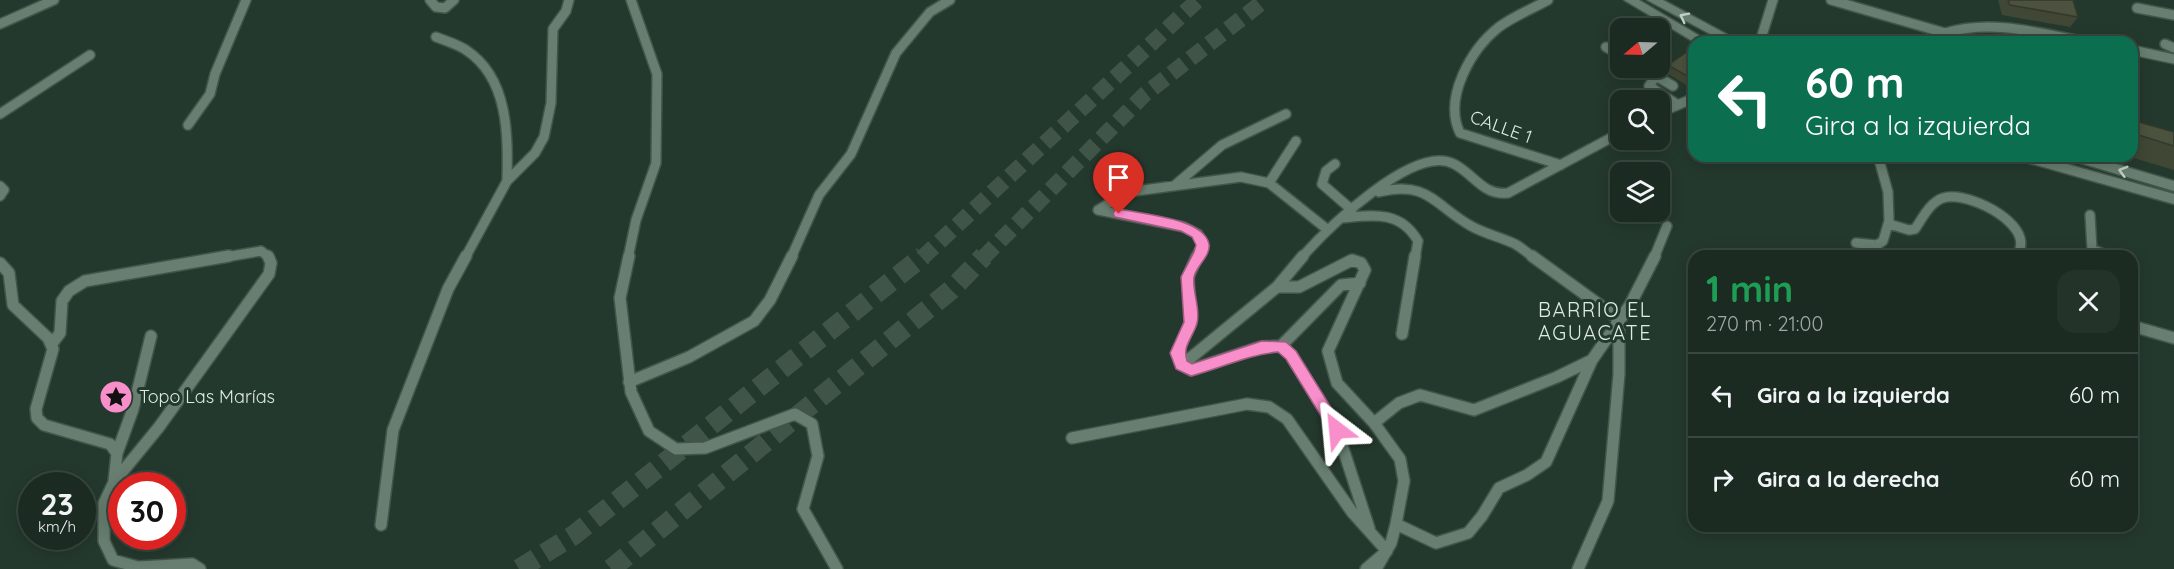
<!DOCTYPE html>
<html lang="es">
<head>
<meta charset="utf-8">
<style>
	body { margin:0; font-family:Quicksand,sans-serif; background:#24332a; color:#f1f3f6; height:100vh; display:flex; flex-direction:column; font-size:22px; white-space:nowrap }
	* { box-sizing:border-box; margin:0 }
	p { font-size:20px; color:#a0a7a5 }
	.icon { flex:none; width:33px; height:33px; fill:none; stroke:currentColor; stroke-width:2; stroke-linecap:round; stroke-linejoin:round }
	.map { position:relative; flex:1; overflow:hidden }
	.sheet { position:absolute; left:1688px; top:250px; width:450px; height:282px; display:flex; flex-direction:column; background:#1b2b22; border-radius:18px; box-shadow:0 3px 15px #0003,0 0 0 2px #394740 }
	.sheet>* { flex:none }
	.banner { position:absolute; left:1688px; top:36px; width:450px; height:126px; border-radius:18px; box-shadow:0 3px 15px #0003,0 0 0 2px #394740; background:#0b6e4f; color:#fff; overflow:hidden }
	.needle { width:39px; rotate:251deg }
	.tools { position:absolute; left:1610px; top:18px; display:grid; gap:12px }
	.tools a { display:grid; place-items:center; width:60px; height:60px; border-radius:12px; background:#1b2b22; box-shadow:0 3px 15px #0003,0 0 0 2px #394740; font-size:30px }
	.speed { position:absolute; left:18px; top:472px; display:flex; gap:12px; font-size:30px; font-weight:700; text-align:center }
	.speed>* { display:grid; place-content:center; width:78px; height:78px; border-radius:50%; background:#1b2b22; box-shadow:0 3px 15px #0003,0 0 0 2px #394740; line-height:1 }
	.speed small { font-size:15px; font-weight:400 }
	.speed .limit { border:9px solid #d22; background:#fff; color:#111 }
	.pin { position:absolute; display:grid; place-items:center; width:51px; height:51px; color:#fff; margin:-62px -26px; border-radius:50% 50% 50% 0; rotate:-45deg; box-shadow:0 0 6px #0007 }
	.pin .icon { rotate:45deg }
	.me { position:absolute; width:66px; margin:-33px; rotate:331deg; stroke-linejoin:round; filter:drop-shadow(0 0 4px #0008) }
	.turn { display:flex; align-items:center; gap:21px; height:126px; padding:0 18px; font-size:27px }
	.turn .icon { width:78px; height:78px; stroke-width:2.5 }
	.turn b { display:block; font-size:42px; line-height:51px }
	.round { display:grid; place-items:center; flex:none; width:63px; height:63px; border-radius:18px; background:#24332a }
	.overview { display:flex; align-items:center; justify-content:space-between; height:102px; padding:0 18px }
	h1 { font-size:36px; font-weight:700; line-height:45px; color:#1e9e55 }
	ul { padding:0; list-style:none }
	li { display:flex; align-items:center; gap:18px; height:84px; padding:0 18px; border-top:2px solid #394740 }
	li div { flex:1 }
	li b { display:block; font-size:22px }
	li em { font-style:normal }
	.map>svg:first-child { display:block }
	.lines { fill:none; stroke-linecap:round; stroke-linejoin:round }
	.highway-tunnel-far1 { stroke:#405448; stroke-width:16; stroke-dasharray:16 8; stroke-linecap:butt }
	.highway-tunnel { stroke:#405448; stroke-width:20; stroke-dasharray:20 10; stroke-linecap:butt }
	.street-far1-casing { stroke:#43554a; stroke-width:12 }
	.street-casing { stroke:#43554a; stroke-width:14 }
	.secondary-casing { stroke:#43554a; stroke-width:3 }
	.street-far1 { stroke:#677e70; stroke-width:9 }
	.street { stroke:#677e70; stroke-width:11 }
	.secondary { fill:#677e70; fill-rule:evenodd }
	.wall { fill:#404734 }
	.shaded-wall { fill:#34392b }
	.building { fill:#4b523d; stroke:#34392b; stroke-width:1.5 }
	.oneway { stroke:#c0d0c6 }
	.route { fill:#f98fca; stroke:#a25d83; stroke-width:1.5 }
	.labels { text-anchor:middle; stroke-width:6; stroke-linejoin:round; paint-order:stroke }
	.street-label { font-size:18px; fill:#deebe2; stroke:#24392d }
	.poi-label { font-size:18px; fill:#deebe2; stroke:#24392d; text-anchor:start }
	.neighbourhood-label { font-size:20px; letter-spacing:1.5px; fill:#deebe2; stroke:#24392d }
</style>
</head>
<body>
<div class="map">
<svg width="2174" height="569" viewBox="0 0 2174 569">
	<rect width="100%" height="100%" fill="#24392d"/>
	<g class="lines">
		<path class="highway-tunnel-far1" d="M922 258 1198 0
			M983 258 1144 95 1265 0"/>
		<path class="highway-tunnel" d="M519 569 574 535 923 256
			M611 569 951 290 984 256"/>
		<defs>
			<path id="street-far1" d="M430 0 436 7 445 8 454 0
				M1548 0C1532 9 1514 16 1499 27 1471 49 1443 98 1460 133L1561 165
				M1831 0 1945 33C1992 19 2039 33 2086 42
				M2137 8 2174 15
				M0 24 54 0
				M436 37C446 41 457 44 466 50 509 78 508 136 507 181
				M1760 42 1773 0
				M2165 44 2174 48
				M1606 47 1620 55
				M2132 50 2174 59
				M1641 68 1656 76 1649 86 1678 105
				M1656 76 1673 86
				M1659 113 1694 98
				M0 114 90 55
				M188 125 210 94 215 74 246 0
				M1335 164 1326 171 1322 184 1352 210
				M1269 183 1296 141
				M0 186 4 190 0 196
				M1174 186 1222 145 1286 114
				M1379 192C1428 180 1434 205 1471 226 1485 234 1501 237 1515 244 1522 248 1528 253 1534 258
				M1098 210 1184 227 1198 234 1202 245 1196 258
				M1098 210 1128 192 1241 177 1269 183 1328 230
				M2090 215 2092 249 2108 256
				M1342 218C1373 215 1400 210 1418 241L1415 258
				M1889 224 1909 230 1915 229C1922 219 1930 202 1943 198 1964 191 2014 215 2020 238 2022 244 2020 250 2018 256
				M1856 243 1877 245 1883 241 1889 221 1888 192 1878 156
				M220 258 261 251 270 258
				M465 258 507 181 535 153 544 137 551 103 553 29 566 11 569 0
				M628 258 636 220 656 163 657 74 631 0
				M791 258 819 195 851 154 896 53 930 12 950 0
				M1301 258C1327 229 1414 143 1454 164 1474 174 1483 196 1508 193L1620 133
				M1654 258 1667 226"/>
			<path id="street" d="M629 256 620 298 631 392 649 431 676 449 705 448 795 414 812 424 818 456 803 509 837 569
				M1197 256 1188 277 1191 322 1177 353 1182 365 1191 370 1261 347 1281 346 1291 355 1337 430 1369 528
				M1303 256 1277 287H1299L1352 260 1361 263 1365 270 1328 351 1337 383 1374 423 1400 459 1404 481 1396 524 1391 543 1376 569
				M1532 256 1619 319V374L1608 501 1578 569
				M0 263 9 273 13 305 48 338 53 349 36 409 37 418 44 425 110 444 117 453 114 481
				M2132 326 2174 338
				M1402 334 1415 256
				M51 345 60 333 62 301 69 291 85 281 229 256
				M1281 346 1341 285 1360 283
				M1182 365 1277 287
				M629 382 689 357 754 321 770 300 792 256
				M1374 423 1399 403 1420 395 1474 410 1557 377 1592 360 1630 305 1655 256
				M1072 438 1247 404 1269 407 1287 419 1352 512 1387 551 1366 569
				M117 453 133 409 151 336
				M1396 524 1436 543 1468 533 1482 516 1499 488 1527 475 1546 462 1592 360
				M381 525 393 430 448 289 466 256
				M200 569 192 564 138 567 113 560 104 541V503L114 482 159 427 269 274 271 263 268 256"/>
			<path id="secondary" d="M1624 0H1639L1710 42H1694Z
				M1647 0H1663L1741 42H1725Z
				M2013 156H2038L2174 194V204L2015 159Z
				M2065 156H2089L2174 181V191L2067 159Z"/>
		</defs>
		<use href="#street-far1" class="street-far1-casing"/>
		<use href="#street" class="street-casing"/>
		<use href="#secondary" class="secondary-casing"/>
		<use href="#street-far1" class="street-far1"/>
		<use href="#street" class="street"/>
		<use href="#secondary" class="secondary"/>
	</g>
	<path class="wall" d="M1998 0H2073L2078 17 2070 27 2002 15Z
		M1694 47V82L1688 86 1665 72 1668 65Z
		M2132 120 2174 132V170L2127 156H2132Z"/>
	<path class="shaded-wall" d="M1694 78V82L1688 86 1692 79Z"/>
	<path class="building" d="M2008 0H2073L2078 17 2010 5Z
		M1694 47V78L1692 79 1668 65Z
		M2132 120 2174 132V146L2132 133Z"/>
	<defs><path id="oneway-chevron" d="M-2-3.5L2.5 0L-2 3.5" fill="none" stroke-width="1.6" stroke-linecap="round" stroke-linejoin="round" transform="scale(1.5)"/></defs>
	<g class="oneway">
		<use href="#oneway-chevron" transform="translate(1684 17) rotate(-153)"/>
		<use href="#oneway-chevron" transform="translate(2123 171) rotate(-164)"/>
	</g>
	<path class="route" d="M1119 209C1141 214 1204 218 1209 244 1211 256 1196 266 1194 277 1192 292 1201 309 1197 323 1193 338 1182 345 1187 361L1192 364 1262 341 1286 342 1296 351 1342 425 1344 430 1342 434 1337 436 1332 434 1286 359 1278 352C1251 354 1218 369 1191 376L1176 369 1170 353 1184 322 1181 277 1194 252 1196 245 1192 237 1181 231 1115 217 1113 214 1115 210Z"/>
	<defs>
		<symbol id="sight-disc" viewBox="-11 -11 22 22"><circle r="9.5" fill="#f98fca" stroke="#24392d"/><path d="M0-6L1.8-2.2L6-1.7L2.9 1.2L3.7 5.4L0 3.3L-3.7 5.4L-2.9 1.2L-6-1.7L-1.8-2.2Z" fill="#111"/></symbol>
	</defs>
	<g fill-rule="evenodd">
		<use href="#sight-disc" x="97" y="378" width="38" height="38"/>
	</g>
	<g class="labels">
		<g class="street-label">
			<text transform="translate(1501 127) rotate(20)" y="6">CALLE 1</text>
		</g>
		<g class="poi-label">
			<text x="139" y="403">Topo Las Marías</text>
		</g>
		<g class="neighbourhood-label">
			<text x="1595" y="317">BARRIO EL<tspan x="1595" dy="23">AGUACATE</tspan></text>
		</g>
	</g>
</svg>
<div class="tools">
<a><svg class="needle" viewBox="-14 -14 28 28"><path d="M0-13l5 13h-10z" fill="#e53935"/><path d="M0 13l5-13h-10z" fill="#a0a7a5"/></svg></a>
<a><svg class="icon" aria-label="search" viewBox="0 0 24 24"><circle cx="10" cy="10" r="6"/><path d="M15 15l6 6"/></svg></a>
<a><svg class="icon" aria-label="layers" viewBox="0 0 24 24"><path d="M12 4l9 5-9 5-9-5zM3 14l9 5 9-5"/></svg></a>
</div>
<div class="speed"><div>23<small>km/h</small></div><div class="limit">30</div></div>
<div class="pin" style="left:1119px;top:214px;background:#d93025"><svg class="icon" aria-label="arrive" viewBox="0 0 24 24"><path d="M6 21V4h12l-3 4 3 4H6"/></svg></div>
<svg class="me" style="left:1337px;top:430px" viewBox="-20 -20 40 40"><path d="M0-17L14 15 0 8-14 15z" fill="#f98fca" stroke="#fff" stroke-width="4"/></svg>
<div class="banner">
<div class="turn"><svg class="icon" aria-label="left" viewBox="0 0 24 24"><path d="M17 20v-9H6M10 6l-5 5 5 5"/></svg><div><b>60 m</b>Gira a la izquierda</div></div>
</div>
<section class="sheet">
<div class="overview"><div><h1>1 min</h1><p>270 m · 21:00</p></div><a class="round"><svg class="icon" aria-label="close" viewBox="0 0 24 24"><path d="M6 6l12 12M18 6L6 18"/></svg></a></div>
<ul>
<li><svg class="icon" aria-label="left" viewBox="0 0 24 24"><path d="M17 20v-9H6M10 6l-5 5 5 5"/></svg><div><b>Gira a la izquierda</b></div><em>60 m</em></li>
<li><svg class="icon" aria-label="right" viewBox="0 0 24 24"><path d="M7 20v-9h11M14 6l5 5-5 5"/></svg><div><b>Gira a la derecha</b></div><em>60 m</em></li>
</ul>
</section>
</div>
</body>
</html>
